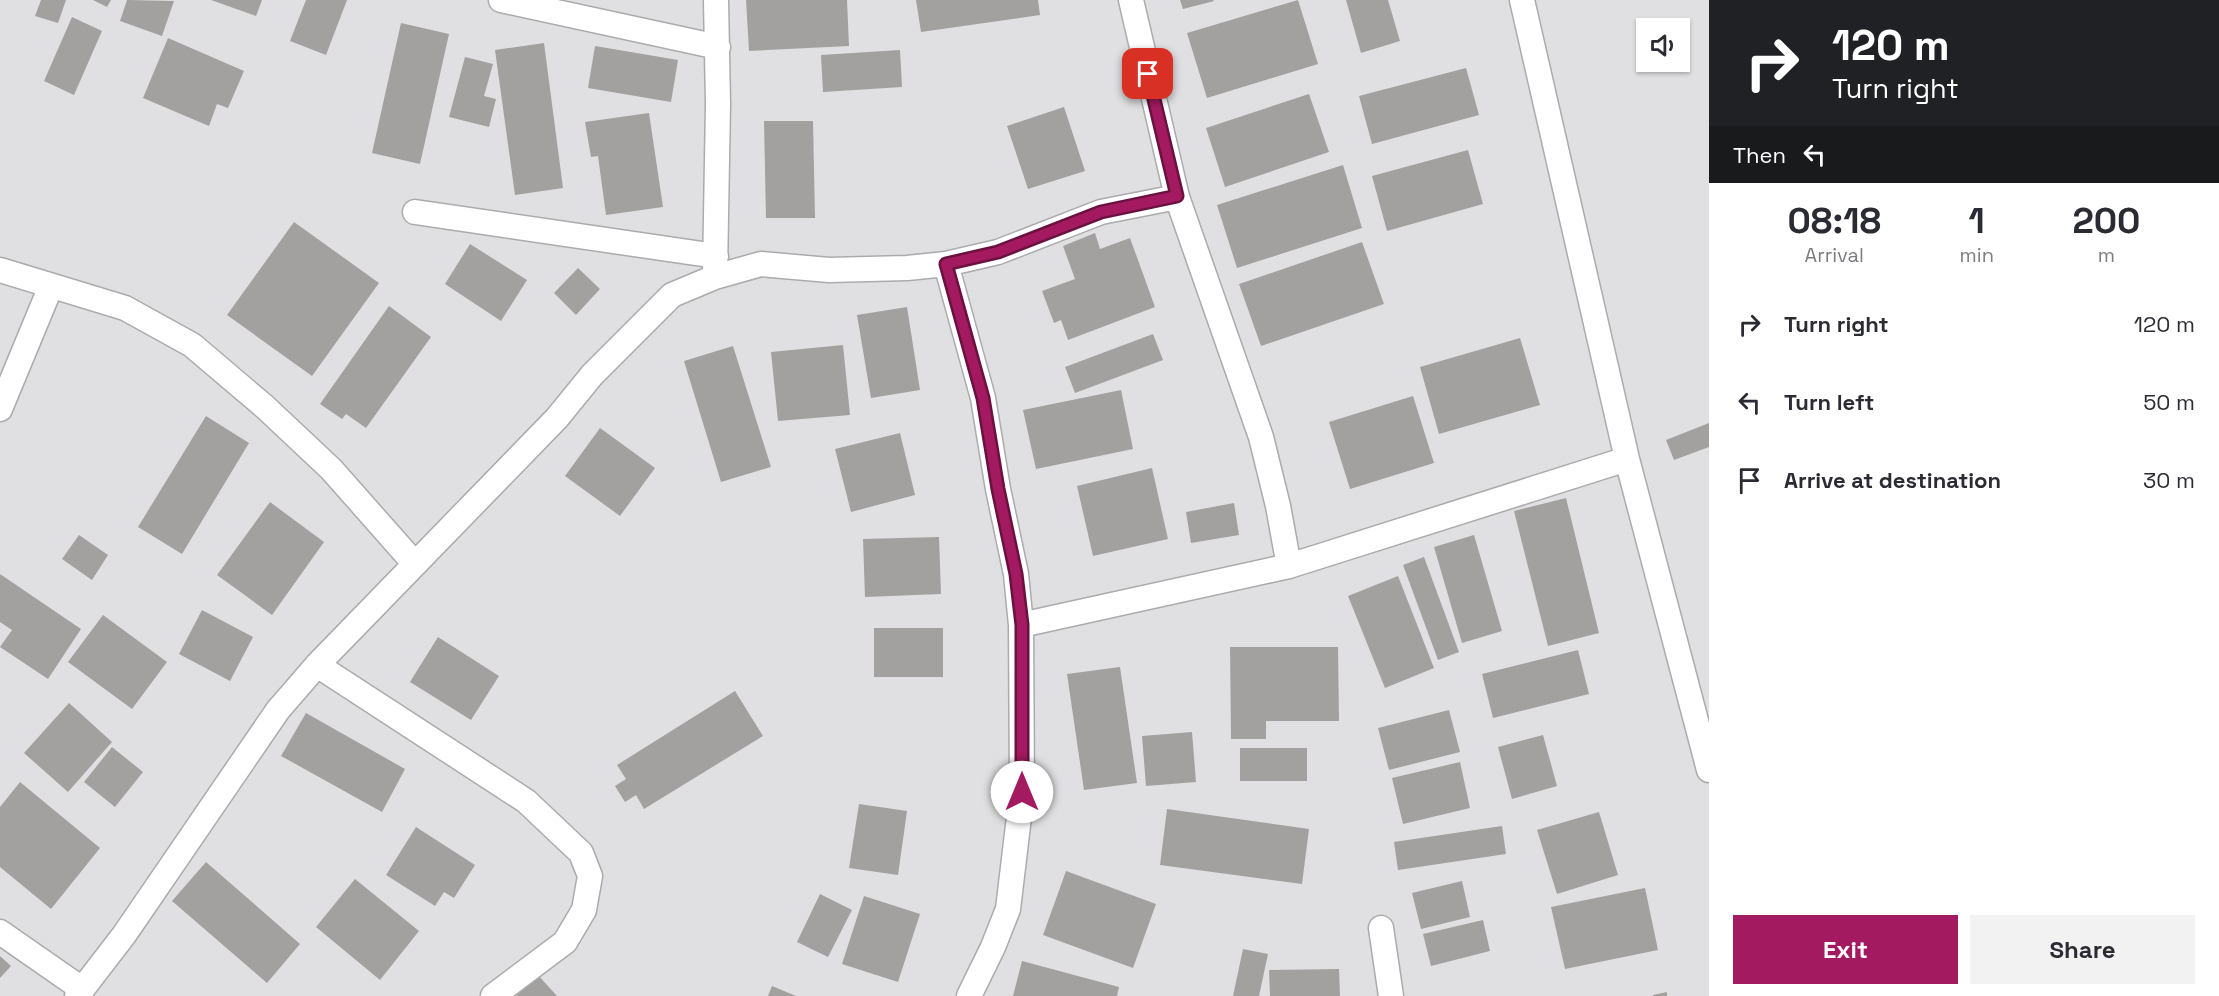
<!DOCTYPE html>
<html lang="en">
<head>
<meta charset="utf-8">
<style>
	body { margin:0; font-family:"Space Grotesk",sans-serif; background:#f2f2f3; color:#2b2b33; height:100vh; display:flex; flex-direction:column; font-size:22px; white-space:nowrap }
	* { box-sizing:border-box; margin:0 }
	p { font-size:20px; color:#7c7c81 }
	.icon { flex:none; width:33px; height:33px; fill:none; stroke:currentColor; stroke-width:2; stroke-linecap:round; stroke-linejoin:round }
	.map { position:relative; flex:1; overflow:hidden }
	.details { display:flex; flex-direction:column; background:#fff; width:510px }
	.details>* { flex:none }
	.guide { background:#202124; color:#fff; overflow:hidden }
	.tools { position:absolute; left:1636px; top:18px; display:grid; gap:12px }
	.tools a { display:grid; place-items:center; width:54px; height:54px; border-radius:0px; background:#fff; box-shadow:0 2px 4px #0004; font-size:30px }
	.pin { position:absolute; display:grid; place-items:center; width:51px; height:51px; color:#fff; margin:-26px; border-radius:12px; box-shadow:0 3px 9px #0006 }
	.me { position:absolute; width:66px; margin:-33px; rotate:0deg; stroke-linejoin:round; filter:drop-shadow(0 0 4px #0008) }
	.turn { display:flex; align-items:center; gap:21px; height:126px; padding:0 24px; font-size:27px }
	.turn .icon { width:78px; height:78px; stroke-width:2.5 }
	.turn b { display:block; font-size:42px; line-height:51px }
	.then { display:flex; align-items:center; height:57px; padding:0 24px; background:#0003; gap:12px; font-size:22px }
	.eta { display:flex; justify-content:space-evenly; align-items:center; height:102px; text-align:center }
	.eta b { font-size:36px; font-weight:700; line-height:42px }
	.button { display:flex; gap:12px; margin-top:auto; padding:12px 24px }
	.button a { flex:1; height:69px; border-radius:0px; background:#a41a61; color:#fff; font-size:24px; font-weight:700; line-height:69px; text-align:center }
	.button a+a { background:#f2f2f3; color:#2b2b33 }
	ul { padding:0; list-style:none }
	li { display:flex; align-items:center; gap:18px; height:78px; padding:0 24px }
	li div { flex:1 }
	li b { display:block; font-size:22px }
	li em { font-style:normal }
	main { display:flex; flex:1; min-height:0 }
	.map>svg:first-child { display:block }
	.building { fill:#a2a1a0 }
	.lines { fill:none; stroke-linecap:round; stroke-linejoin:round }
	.minor-casing { stroke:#aaabac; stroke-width:27 }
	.minor { stroke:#fff; stroke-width:24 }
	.route-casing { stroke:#6b113f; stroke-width:15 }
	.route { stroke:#a41a61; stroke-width:10 }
</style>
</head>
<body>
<main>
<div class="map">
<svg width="1709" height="996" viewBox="0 0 1709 996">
	<rect width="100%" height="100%" fill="#e0e0e2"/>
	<path class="building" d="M41 0H66L58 23 35 16Z
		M93 0H111L107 7Z
		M127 0 174 1 162 36 120 21Z
		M211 0H262L256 16Z
		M306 0H347L326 55 290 41Z
		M746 0H847L849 46 749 51Z
		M916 0H1038L1040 15 921 32Z
		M1180 0H1213L1214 1 1183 9Z
		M1298 0 1318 64 1207 98 1187 33Z
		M1346 0H1388L1400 41 1361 53Z
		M72 17 102 31 74 95 44 81Z
		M401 23 449 34 420 164 372 153Z
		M168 38 244 71 228 108 217 104 209 126 143 98Z
		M544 43 563 188 515 195 495 50Z
		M595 46 678 60 671 102 588 88Z
		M900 50 902 87 823 92 821 55Z
		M465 57 493 64 484 96 496 99 489 127 449 117Z
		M1466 68 1479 115 1372 144 1359 96Z
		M1309 94 1329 152 1225 187 1206 128Z
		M1064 107 1085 171 1028 189 1007 126Z
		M649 113 663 207 606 215 598 156 591 157 585 122Z
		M764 121H813L815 218H766Z
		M1468 150 1483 204 1387 231 1372 176Z
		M1343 165 1362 228 1237 268 1217 205Z
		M294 222 379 283 312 376 227 315Z
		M1095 233 1100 249 1130 238 1155 307 1068 340 1061 320 1054 323 1042 291 1075 279 1063 246Z
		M1362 242 1384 304 1261 346 1239 284Z
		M470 244 527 280 501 321 445 284Z
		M578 268 600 289 576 315 554 293Z
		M389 306 431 337 366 428 346 414 342 419 320 404Z
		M907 307 920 390 871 398 857 315Z
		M1153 334 1163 360 1075 393 1065 367Z
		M1520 338 1540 405 1439 434 1420 367Z
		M843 345 850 415 778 421 771 352Z
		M733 346 771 467 721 482 684 361Z
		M1121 390 1133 449 1036 469 1023 410Z
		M1413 396 1434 463 1350 489 1329 422Z
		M206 416 249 443 182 554 138 527Z
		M1709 423V447L1674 460 1666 440Z
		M600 428 655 468 620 516 565 476Z
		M900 433 915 495 851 512 835 449Z
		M1152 468 1168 539 1093 556 1077 486Z
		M1566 498 1599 633 1548 646 1514 511Z
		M270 502 324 542 272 615 217 575Z
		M1234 503 1239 535 1191 543 1186 512Z
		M79 535 108 555 92 580 62 559Z
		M1474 535 1502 631 1462 643 1434 547Z
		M939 537 941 594 865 597 863 539Z
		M1424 557 1459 652 1438 660 1403 565Z
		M0 574 81 629 48 679 0 647 12 630 0 622Z
		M1398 576 1434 668 1385 688 1348 596Z
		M202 610 253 637 230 681 179 654Z
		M103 615 167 662 132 709 68 662Z
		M874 628H943V677H874Z
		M438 637 499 676 471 720 410 682Z
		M1230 647H1338L1339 721H1266V739H1231Z
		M1578 650 1589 694 1493 718 1482 674Z
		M1120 667 1137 783 1084 790 1067 674Z
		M735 691 763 736 644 809 636 795 625 802 615 786 626 779 617 765Z
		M69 703 112 742 68 792 24 753Z
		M1449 710 1460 752 1389 770 1378 728Z
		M306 713 405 769 382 812 281 756Z
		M1192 732 1196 782 1146 786 1142 736Z
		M1543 735 1557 786 1512 799 1498 747Z
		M112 747 143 772 115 807 84 782Z
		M1240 748H1307V781H1240Z
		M1460 762 1470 808 1403 824 1392 778Z
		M20 782 100 848 51 909 0 867V807Z
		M859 804 907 811 898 875 849 868Z
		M1167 809 1309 829 1302 884 1160 865Z
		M1599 812 1618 875 1557 894 1537 830Z
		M1502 826 1506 854 1398 870 1394 842Z
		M416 827 475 865 454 898 444 892 435 906 386 875Z
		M206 862 300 944 267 983 172 901Z
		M1066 871 1156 904 1133 968 1043 935Z
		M355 879 419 931 380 980 316 927Z
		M1462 881 1470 917 1421 929 1412 893Z
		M1645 888 1658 950 1565 969 1551 907Z
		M820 894 852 910 828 957 797 942Z
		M864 896 920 914 898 982 842 964Z
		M1483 920 1490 951 1431 966 1423 934Z
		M1243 949 1268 954 1259 996H1233Z
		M0 956 11 966 0 978Z
		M1022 961 1119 987 1117 996H1013Z
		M1339 969 1340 996H1270L1269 970Z
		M538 975 557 996H516Z
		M772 986 796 996H768Z
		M1667 992V996H1653V995Z"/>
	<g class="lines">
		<defs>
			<path id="minor" d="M501 0 718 47
				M1131 0 1177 197 1261 437 1278 506 1289 566
				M1522 0 1627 459 1709 770
				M415 212 716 256
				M946 264 983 398 998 489 1016 574 1021 625 1022 792 1008 909 993 947 969 996
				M0 270 125 308 192 345 265 407 331 469 415 564
				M715 272 718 104 716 0
				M0 409 51 286
				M1021 625 1289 566 1627 459
				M317 665 526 801 581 853 590 876 584 910 565 942 493 996
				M1381 928 1391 996
				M0 932 82 989
				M77 996 124 935 278 710 317 665 557 418 592 375 672 295 715 277 761 264 829 270 907 268 946 264 998 252 1101 212 1177 197"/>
		</defs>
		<use href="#minor" class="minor-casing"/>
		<use href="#minor" class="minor"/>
	</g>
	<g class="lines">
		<defs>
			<path id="route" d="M1022 792V625L1016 574 998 489 983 398 946 264 998 252 1101 212 1177 196 1148 74"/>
		</defs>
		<use href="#route" class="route-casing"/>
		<use href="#route" class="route"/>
	</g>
</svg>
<div class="tools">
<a><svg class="icon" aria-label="sound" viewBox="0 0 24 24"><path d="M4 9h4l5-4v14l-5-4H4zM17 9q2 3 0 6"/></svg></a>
</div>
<div class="pin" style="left:1148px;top:74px;background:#d93025"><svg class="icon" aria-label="arrive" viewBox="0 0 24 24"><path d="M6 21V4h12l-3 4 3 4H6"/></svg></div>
<svg class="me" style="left:1022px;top:792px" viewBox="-20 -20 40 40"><circle r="19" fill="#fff"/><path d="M0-13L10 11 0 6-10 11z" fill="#a41a61"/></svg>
</div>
<section class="details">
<div class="guide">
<div class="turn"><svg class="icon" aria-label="right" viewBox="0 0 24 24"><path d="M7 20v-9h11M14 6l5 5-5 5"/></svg><div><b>120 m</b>Turn right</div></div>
<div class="then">Then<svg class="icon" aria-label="left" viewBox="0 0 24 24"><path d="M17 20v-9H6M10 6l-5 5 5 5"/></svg></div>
</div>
<div class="eta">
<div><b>08:18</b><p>Arrival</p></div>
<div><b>1</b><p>min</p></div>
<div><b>200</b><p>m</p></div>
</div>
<ul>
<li><svg class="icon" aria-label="right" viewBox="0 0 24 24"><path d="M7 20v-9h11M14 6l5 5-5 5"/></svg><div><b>Turn right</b></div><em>120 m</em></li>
<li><svg class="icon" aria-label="left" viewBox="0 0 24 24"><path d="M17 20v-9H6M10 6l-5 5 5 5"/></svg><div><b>Turn left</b></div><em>50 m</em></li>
<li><svg class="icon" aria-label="arrive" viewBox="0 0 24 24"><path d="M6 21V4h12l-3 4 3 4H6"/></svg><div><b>Arrive at destination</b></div><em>30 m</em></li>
</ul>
<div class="button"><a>Exit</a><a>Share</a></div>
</section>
</main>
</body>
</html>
